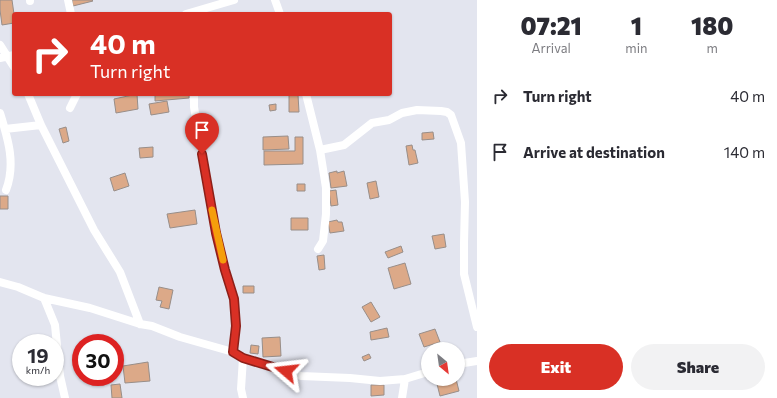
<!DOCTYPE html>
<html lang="en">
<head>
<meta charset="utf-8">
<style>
	body { margin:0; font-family:Commissioner,sans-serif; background:#f2f2f3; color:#2b2b33; height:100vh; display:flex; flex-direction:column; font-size:15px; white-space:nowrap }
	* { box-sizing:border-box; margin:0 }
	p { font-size:13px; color:#7c7c81 }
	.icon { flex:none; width:22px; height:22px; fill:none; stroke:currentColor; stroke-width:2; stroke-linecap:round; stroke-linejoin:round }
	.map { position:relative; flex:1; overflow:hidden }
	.sheet { display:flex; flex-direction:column; background:#fff; width:300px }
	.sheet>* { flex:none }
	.guide { position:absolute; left:12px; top:12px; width:380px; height:84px; border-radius:4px; box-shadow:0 1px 3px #0004; background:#d93025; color:#fff; overflow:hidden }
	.needle { width:26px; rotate:151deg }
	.controls { position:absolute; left:421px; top:342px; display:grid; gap:8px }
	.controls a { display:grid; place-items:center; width:44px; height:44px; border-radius:50%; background:#fff; box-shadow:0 1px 3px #0004; font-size:20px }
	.speed { position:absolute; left:12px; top:334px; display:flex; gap:8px; font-size:20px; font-weight:700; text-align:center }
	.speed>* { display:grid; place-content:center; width:52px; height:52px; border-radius:50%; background:#fff; box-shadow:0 1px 3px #0004; line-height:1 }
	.speed small { font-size:10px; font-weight:400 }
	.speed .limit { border:6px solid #d22; background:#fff; color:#111 }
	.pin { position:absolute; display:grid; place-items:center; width:34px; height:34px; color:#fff; margin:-41px -17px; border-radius:50% 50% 50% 0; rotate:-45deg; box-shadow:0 0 4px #0007 }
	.pin .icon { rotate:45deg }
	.me { position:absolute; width:44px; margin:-22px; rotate:287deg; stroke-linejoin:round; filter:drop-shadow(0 0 3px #0008) }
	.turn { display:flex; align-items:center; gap:14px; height:84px; padding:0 12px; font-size:18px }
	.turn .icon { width:52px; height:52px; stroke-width:2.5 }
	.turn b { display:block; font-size:28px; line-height:34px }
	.eta { display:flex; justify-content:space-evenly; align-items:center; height:68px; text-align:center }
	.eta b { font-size:24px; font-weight:800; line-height:28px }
	.primary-button { display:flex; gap:8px; margin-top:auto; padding:8px 12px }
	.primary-button a { flex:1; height:46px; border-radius:24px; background:#d93025; color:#fff; font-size:16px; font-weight:800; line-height:46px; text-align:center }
	.primary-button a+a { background:#f2f2f3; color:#2b2b33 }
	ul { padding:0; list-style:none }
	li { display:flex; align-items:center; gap:12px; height:56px; padding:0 12px }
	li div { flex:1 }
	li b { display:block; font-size:15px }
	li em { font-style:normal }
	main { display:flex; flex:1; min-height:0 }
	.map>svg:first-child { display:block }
	.building { fill:#dca988; stroke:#988e89 }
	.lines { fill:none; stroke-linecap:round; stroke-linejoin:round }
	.minor { stroke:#fff; stroke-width:8 }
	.route-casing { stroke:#8d1f18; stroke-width:10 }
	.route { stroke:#d93025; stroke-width:7 }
	.slow { stroke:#f59e0b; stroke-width:7 }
</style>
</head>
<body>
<main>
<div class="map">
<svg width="477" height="398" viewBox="0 0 477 398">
	<rect width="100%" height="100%" fill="#e3e5ef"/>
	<path class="building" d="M0 0H12L14 14V23L2 25 0 10Z
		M72 0H92L93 1 73 6Z
		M137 94 138 109 116 113 114 99Z
		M155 94H189V98L155 101Z
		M289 95H298L299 112H289Z
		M167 101 169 112 151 115 149 104Z
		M276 104V110L270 111 269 105Z
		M66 127 69 141 63 143 59 129Z
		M433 132 434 139 422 140V133Z
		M288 136 289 149 263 150V137Z
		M295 137H303V164L264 165V151H295Z
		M412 145 413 150H415L418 163 409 165 406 146Z
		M153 147V157L140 158 139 148Z
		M337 171V173L344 171 347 186 331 188 329 173Z
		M125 173 129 186 114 191 110 178Z
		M376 181 379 197 370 199 367 183Z
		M297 184H305V191H297Z
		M336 190 338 205 331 206 329 191Z
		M0 196H8V209H0Z
		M195 210 197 224 170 228 167 214Z
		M291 218H308V230H291Z
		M337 220 338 222H342L344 231 330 233 328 222Z
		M444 234 446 247 435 249 432 236Z
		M401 246 403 252 388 258 385 252Z
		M324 255 325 269 319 270 317 256Z
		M405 263 411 284 394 289 388 268Z
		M243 286H254V293H243Z
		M159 287 173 290 169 309 160 307 162 301 156 300Z
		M371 302 380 317 371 322 362 307Z
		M387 328 389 337 371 340 370 332Z
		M435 329 440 342 424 347 419 334Z
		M280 337 281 356 263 357 262 338Z
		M251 345 259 346 258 354 250 353Z
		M369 354 371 358 364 361 362 357Z
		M148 362 150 381 125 383 123 366Z
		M437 379H451L437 382Z
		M456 379 459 391 440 396 437 384Z
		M120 384 122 398H112L111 385Z
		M371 385H384V395L371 396Z"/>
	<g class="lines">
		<path class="minor" d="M68 0 71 14
			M275 0 280 14
			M30 1V0
			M186 14 234 0
			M0 45 14 67
			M0 58 14 55
			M28 94 41 125 94 230 120 272 140 324
			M194 94V107L216 233 225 270 234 299 236 326 233 352
			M306 94 320 150
			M70 108 77 94
			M0 113C8 139 16 164 6 190
			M5 129 41 125
			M318 249 323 241 326 214V188L320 150 344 145 372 123 389 120 402 113 417 110 441 111 447 112 451 115 461 143 465 202 464 243V274L477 327
			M0 282 18 287 44 298 90 308 140 324 152 326 180 337 233 352 243 358 301 376 350 378 380 381 405 379 428 372
			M44 298 55 325 60 376 65 398
			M243 358 241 389 243 398
			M458 364 477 361
			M402 398 405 379"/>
	</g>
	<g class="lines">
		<defs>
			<path id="route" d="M202 154 216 233 225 270 234 299 236 326 233 352 243 358 286 371"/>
		</defs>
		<use href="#route" class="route-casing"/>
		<use href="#route" class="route"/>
		<path class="slow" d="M212 210 223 260"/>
	</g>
</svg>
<div class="controls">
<a><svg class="needle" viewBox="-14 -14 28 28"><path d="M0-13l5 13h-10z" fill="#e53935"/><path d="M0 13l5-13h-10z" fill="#7c7c81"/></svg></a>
</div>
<div class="speed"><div>19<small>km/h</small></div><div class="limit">30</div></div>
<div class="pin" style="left:202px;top:154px;background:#d93025"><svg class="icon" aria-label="arrive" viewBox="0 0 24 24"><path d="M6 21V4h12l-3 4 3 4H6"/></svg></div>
<svg class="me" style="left:286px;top:371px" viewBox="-20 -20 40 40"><path d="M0-17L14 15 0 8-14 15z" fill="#d93025" stroke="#fff" stroke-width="4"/></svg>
<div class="guide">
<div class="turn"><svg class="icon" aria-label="right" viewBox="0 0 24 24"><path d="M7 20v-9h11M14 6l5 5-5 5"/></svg><div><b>40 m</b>Turn right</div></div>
</div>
</div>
<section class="sheet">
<div class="eta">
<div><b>07:21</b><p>Arrival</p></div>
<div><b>1</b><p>min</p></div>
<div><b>180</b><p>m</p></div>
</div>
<ul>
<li><svg class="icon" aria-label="right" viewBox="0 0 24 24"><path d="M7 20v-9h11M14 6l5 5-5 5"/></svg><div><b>Turn right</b></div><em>40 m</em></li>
<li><svg class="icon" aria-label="arrive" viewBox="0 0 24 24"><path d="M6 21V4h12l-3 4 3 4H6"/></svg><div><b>Arrive at destination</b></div><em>140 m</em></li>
</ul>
<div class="primary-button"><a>Exit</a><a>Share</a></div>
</section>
</main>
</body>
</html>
